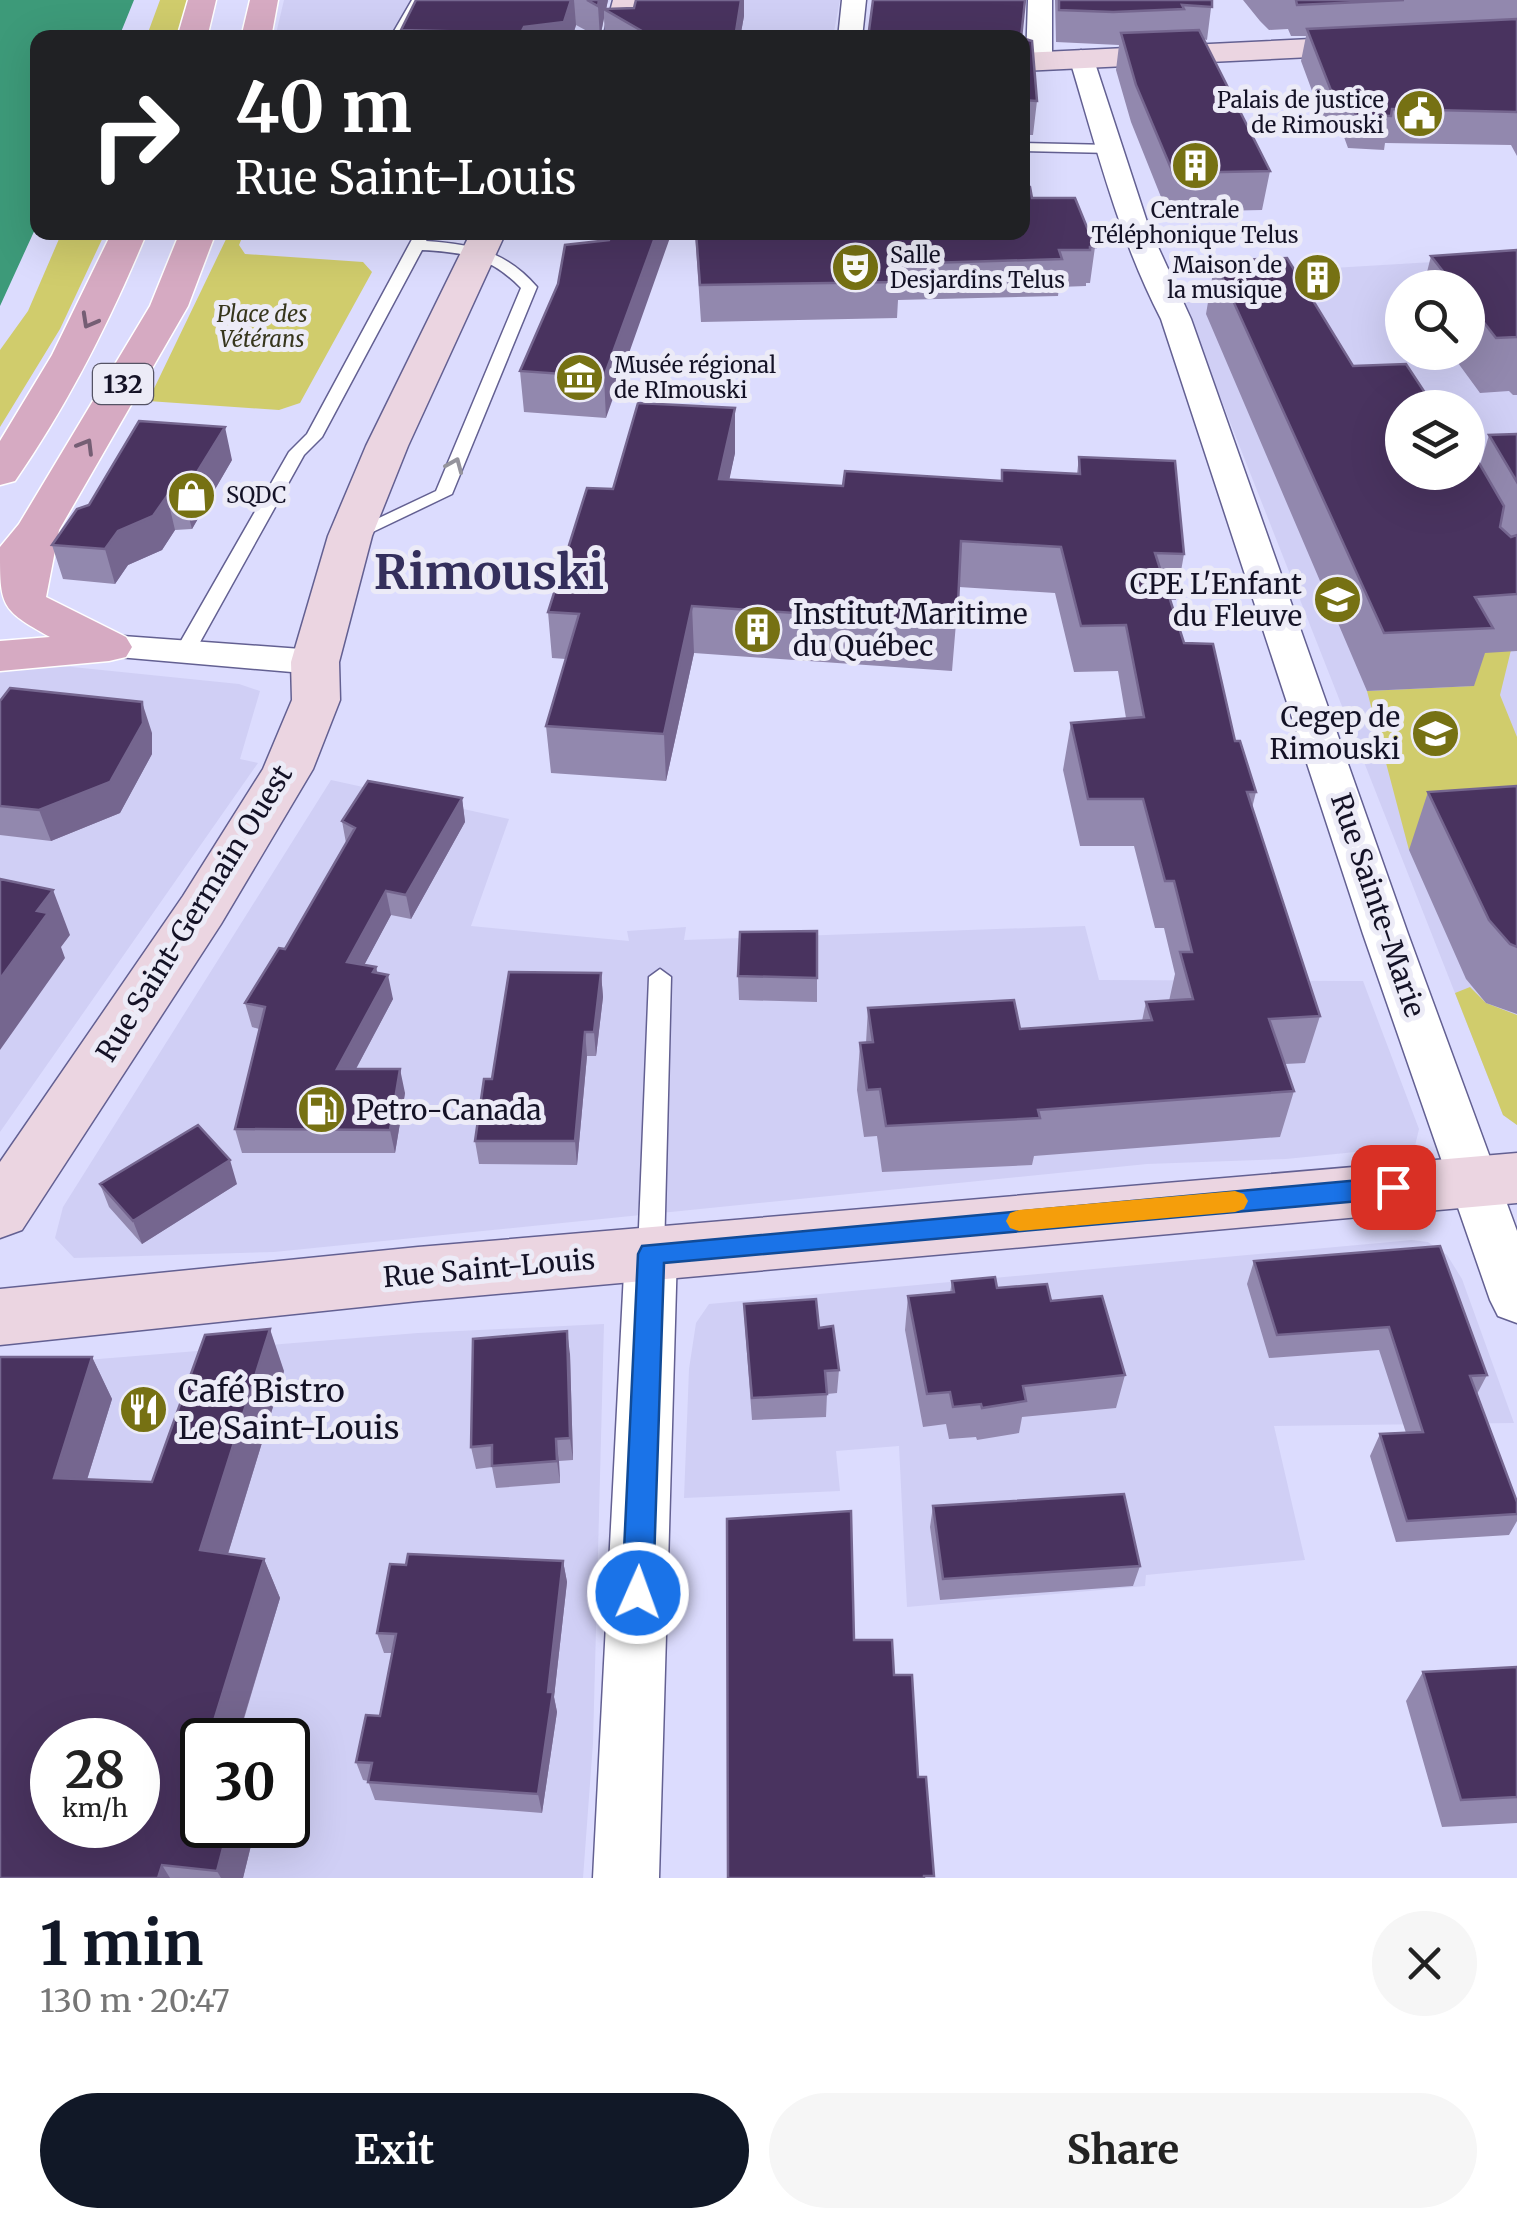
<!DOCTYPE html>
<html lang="en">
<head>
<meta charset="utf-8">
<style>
	body { margin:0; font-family:Merriweather,serif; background:#f6f6f6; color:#222; height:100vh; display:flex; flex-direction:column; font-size:38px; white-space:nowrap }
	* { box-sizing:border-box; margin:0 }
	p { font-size:32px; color:#767676 }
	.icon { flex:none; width:55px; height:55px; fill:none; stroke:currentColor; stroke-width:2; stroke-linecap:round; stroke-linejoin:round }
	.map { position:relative; height:1878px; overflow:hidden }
	.details { display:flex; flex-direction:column; background:#fff; flex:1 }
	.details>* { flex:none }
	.guide { position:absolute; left:30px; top:30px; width:1000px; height:210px; border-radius:20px; box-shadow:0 10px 40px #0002; background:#202124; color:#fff; overflow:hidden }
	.buttons { position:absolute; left:1385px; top:270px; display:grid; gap:20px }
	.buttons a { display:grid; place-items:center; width:100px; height:100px; border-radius:50%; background:#fff; box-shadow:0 10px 40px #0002; font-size:50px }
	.speed { position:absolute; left:30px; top:1718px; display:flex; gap:20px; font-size:50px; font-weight:700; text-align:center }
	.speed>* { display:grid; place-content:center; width:130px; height:130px; border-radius:50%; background:#fff; box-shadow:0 10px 40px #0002; line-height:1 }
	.speed small { font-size:25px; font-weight:400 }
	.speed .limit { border:5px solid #111; border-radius:15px; background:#fff; color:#111 }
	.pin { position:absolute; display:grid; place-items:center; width:85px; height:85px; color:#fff; margin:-42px; border-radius:20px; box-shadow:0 5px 15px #0006 }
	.me { position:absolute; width:110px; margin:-55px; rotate:2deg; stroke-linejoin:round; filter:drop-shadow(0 0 8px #0008) }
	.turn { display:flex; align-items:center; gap:35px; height:210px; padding:0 40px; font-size:45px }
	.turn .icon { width:130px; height:130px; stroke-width:2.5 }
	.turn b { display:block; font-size:70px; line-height:85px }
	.round { display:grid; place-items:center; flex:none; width:105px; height:105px; border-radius:52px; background:#f6f6f6 }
	.head { display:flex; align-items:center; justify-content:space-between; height:170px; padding:0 40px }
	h1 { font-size:60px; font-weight:700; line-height:75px; color:#111827 }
	.cta { display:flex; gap:20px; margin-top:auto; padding:20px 40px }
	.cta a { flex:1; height:115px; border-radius:60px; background:#111827; color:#fff; font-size:40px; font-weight:700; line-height:115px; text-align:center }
	.cta a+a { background:#f6f6f6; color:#222 }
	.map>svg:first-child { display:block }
	.built { fill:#d0cff5; fill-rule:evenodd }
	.green { fill:#d0cc6c }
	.water { fill:#3d9a79 }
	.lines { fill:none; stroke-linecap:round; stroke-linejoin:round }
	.lane-casing { stroke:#636092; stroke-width:3 }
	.street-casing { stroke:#636092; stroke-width:3 }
	.secondary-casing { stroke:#636092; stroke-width:3 }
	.primary-casing { stroke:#fff; stroke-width:3 }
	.lane { fill:#fff; fill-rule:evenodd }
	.street { fill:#fff; fill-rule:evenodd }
	.secondary { fill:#ebd5e1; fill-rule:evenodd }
	.primary { fill:#d6aac2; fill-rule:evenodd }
	.wall { fill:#9288ae }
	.shaded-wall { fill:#75668f }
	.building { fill:#49335f; stroke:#75668f; stroke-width:2.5; fill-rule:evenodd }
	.oneway { stroke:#755e74 }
	.oneway2 { stroke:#95949d }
	.route { fill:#1a73e8; stroke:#114b97; stroke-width:2.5 }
	.slow { fill:#f59e0b }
	.labels { text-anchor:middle; stroke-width:10; stroke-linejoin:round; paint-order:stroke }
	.far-poi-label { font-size:22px; fill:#141226; stroke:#ecebf7; text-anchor:start }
	.far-park-label { font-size:22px; font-style:italic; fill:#37361d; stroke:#ecebf7 }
	.shield { fill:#ecebf7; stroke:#555365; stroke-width:2.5 }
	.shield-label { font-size:25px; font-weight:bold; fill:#141226 }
	.poi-label { font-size:28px; fill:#141226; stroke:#ecebf7; text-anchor:end }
	.street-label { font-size:28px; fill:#141226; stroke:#ecebf7 }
	.near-poi-label { font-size:32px; fill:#141226; stroke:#ecebf7; text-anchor:start }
	.town-label { font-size:48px; font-weight:bold; fill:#342f5c; stroke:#ecebf7 }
</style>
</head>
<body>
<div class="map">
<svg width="1517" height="1878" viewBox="0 0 1517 1878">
	<rect width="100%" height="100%" fill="#dcdcfe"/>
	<path class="built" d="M284 0H611L597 12 589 37 275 38Z
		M638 0H840L833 37 629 38Z
		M1517 257V1125L1503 1115 1180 295 1289 292 1282 271ZM1402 288H1468V352H1402ZM1402 408H1468V472H1402Z
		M43 664 239 684 260 691 240 759 258 763 0 1132V667Z
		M331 780 509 819 471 926 629 941 627 931 686 927 684 940 1085 926 1099 980 1363 981 1419 1129 1415 1146 1286 1159 1147 1164 274 1252 74 1258 55 1238 63 1207Z
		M1412 1240 1428 1242 1447 1255 1462 1279 1514 1423 1274 1426 1305 1560 1146 1575 1145 1586 907 1607 899 1446 836 1451 840 1491 684 1498 689 1369 696 1323 709 1304Z
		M604 1324 593 1743 583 1878H0V1367L418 1333ZM52 1740H138V1825H52ZM202 1740H288V1825H202Z"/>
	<path class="green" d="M160 0H193L181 37 146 38Z
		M62 232 105 233 60 329 0 427V350L28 311Z
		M229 233H244L239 245 245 254 363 262 372 272 300 403 279 410 148 401Z
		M1511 650 1500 695 1517 737V835L1486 846 1409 850 1367 691 1473 686 1456 654Z
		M1470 987 1486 1003 1517 1015V1125L1503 1115 1455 993Z"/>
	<path class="water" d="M0 0H134L119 37 38 38 37 225 0 306Z"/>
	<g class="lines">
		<defs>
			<path id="lane" d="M412 0H424L402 38H390Z
				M1022 143 1111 145 1118 149 1111 153 1022 151Z
				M416 232H431L426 241C472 244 506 251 537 287L452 494 356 540H344L341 536 436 491 521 288C491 257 464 252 422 250L322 437 304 455 194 653 184 659 177 657 174 653 289 452 307 434Z
				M660 969 671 977 664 1253 660 1261 651 1264 642 1261 638 1253 649 977Z"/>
			<path id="street" d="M842 0H866L862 38H838Z
				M1028 0H1052V61L1039 69 1026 61Z
				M1081 50 1093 57 1148 225 1191 319 1408 934 1517 1231V1323L1498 1316 1490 1300 1363 934 1161 319C1118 236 1096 146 1069 57Z
				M109 635 315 650 329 654 334 662 329 670 315 674 95 655 90 647 95 639Z
				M651 1231 669 1238 677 1253 659 1878H593L625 1253 633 1238Z"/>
			<path id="secondary" d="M613 0H641L633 38H603Z
				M1517 29V47L1022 71V53Z
				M471 232H506L408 446 372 536 339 662 340 700 313 769 221 924 22 1230 0 1238V1162L183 896 263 769 292 700 291 662 328 536 366 446Z
				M1517 1153V1203L418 1301 0 1345V1289L418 1247Z"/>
			<path id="primary" d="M188 0H216L207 38H177Z
				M250 0H278L271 38H241Z
				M112 232H147C111 319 69 403 15 481L0 485V441L52 355Z
				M180 232H216L188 306 59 530 46 597 126 637 132 647 126 657 109 661 0 671V641L50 637C0 609 0 607 0 547L19 524 150 306Z"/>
		</defs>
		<use href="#lane" class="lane-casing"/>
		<use href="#street" class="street-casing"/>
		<use href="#secondary" class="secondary-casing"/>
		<use href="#primary" class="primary-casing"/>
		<use href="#lane" class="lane"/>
		<use href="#street" class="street"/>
		<use href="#secondary" class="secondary"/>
		<use href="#primary" class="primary"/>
	</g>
	<path class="wall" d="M416 0H608L606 9 744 16 740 38H605L604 18 600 38 576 25 572 38H402L401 30Z
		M1055 0H1212L1207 40 1203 39 1270 171 1262 210 1167 212 1131 122 1116 70 1119 45 1056 42Z
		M1243 0H1517V156L1511 145 1385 143 1384 150 1348 148 1340 126H1325L1301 61 1306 36H1291L1288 29 1269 30 1260 21Z
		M1022 38 1037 101 1033 135H1022Z
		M1032 198 1095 247 1090 283H1086V286L1059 287 1058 296 898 300 897 318 701 322 695 232H1022Z
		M609 240 606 418 524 412 520 371Z
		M1517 250V395H1513L1509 391 1480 393 1450 352H1468V288H1423L1431 256Z
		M1215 261 1353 366 1402 408 1480 465 1489 435 1517 434V651L1485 653 1474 686 1367 691 1206 314Z
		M735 408V453L729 479 843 486 1001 480 1077 474 1079 457 1184 554 1176 600H1170L1184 643 1235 741 1256 792 1252 808 1320 1016 1305 1063 1285 1064 1294 1091 1280 1137 1034 1156 1032 1165 882 1172 877 1136 864 1137 857 1090 860 1043H866L868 1008 1020 1029 1142 1021 1146 1002 1169 1001 1175 974 1164 928H1155L1134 846H1080L1063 770 1071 723 1126 718 1118 671 1074 672 1055 593 959 587 952 671 694 653 666 781 551 773 546 726 566 659 552 658 548 612 613 489Z
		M232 460 192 529 175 530 162 550 128 565 115 584 63 579 52 545Z
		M0 701 152 733V754L120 813 51 841 0 835Z
		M1517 786V1014L1486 1003 1466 979 1409 850 1428 792Z
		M462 798 465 822 411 919 391 915 364 965 376 967 377 973 393 999 356 1069 405 1093 395 1153H242L235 1129 259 1029 252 1027 245 1003 285 949 346 843 342 821Z
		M601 973 603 997 596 1056H587L577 1165 479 1164 475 1141 492 1079Z
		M738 976 817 978V1002L739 1000Z
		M100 1184H237L142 1244 109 1207Z
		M1254 1261 1487 1375 1477 1394 1517 1502V1521L1509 1535 1396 1542 1370 1456 1380 1434 1406 1433 1379 1350 1269 1358 1247 1284Z
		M952 1281 997 1288 1051 1301 1125 1375 1116 1408 1022 1417 1019 1433 977 1440 976 1437 949 1439 946 1424 923 1427 905 1330 908 1296 950 1293Z
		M744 1304 819 1328 839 1370 837 1393 827 1394 826 1417 752 1420 745 1327Z
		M570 1354 573 1460 559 1461 560 1483 496 1488 492 1467 476 1469 471 1447Z
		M92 1357 112 1399 87 1480 152 1482 284 1371 228 1554 264 1559 280 1598 241 1729 202 1825H256L243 1878H0Z
		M933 1506 1140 1566 1133 1586 940 1600 930 1527Z
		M563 1561 567 1582 554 1697 557 1712 542 1813 375 1800 368 1781 363 1780 356 1762 380 1716 392 1653H384L377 1633Z
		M1517 1667V1823L1442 1827 1406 1701 1423 1672Z"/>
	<path class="shaded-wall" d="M571 0H574L576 25 572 38H522L524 27Z
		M599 0H608L606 10 604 9V18L600 38 598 6Z
		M741 0H744V16L740 38H735Z
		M657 232H672L606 418 604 377Z
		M735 408V453L720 524 719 479Z
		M225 427 232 460 192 529 183 495Z
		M167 496 175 530 162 550 128 565 115 584 105 549 118 531Z
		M692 606 694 653 666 781 664 734Z
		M142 702 152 733V754L120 813 51 841 39 810Z
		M462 798 465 822 411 919 406 895Z
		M53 890 70 935 61 947 65 958 0 1050V979L37 911Z
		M386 891 391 915 353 986 347 962Z
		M376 967 381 989 388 975 393 999 343 1093 337 1069Z
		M601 973 603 997 596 1056 594 1032Z
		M585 1032 587 1056 577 1165 575 1141Z
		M400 1069 405 1093 395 1153 390 1130Z
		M230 1160 237 1184 142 1244 133 1221Z
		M270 1329 284 1371 217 1589 200 1550Z
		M567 1331 570 1354 573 1460 570 1438Z
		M92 1357 112 1399 75 1518 54 1478Z
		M556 1439 559 1461 560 1483 557 1461Z
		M264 1559 280 1598 237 1740 213 1724Z
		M563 1561 567 1582 554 1697 557 1712 542 1813 538 1794Z
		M229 1825H256L243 1878H221L217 1871Z
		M162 1865 170 1878H158Z"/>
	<path class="building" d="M416 0H571L564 22 524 27 521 33 401 30Z
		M587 0H599L598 6Z
		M636 0H741L735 38H654L604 9 634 8Z
		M873 0H1025L1021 38H868Z
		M1059 0H1212V7L1182 5 1184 9 1113 12 1059 10Z
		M1296 0H1404L1297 5Z
		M1517 19V112L1392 109 1391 116 1356 115 1347 93H1332L1307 29Z
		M1199 30 1270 171 1173 173 1136 85 1121 33Z
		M1022 38 1032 41 1037 101 1022 100Z
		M1022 187H1030L1032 198H1075L1095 247H1090V250H1059L1062 259 895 264 899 282 700 285 696 232H1022Z
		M612 232H657L604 377 520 371 558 284 565 245 609 240Z
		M1517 250V337L1496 338 1468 302V288H1456L1431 256Z
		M1287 258 1353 366 1406 364 1435 408H1402V472H1468V444L1504 506 1500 527 1511 537 1517 535V594L1475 597 1493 628 1384 633 1215 261Z
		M638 403 735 408 719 479 843 486 845 471 1002 481V470L1080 474 1079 457 1175 461 1184 554 1155 553 1184 643 1213 644 1235 741H1240L1256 792H1247L1320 1016 1269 1019 1294 1091 1038 1110 1040 1118 886 1126 880 1089 867 1090 860 1043 873 1042 868 1008 1014 1000 1020 1029 1152 1020 1146 1002 1193 999 1180 952H1192L1174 881H1165L1143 799H1088L1071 723 1144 717 1126 625 1081 626 1061 547 961 541 957 624 692 606 664 734 546 726 579 614 548 612 587 488 613 489Z
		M139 421 225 427 183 495 167 496 153 516 118 531 105 549 52 545 77 509 89 505Z
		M1517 434V482L1489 435Z
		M10 688 142 702 143 723 110 782 39 810 0 806V701Z
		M368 781 462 798 406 895 386 891 347 962 376 967 373 972 388 975 337 1069H400L390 1130 235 1129 265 1007 245 1003 279 948 285 949 355 828 342 821Z
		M1517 786V947L1510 944 1489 920 1428 792Z
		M0 879 53 890 37 911 48 913 0 979Z
		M817 931V978L738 976 740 932Z
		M509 972 601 973 594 1032H585L575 1141H475L484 1079H492Z
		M198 1125 230 1160 133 1221 100 1184Z
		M1440 1246 1487 1375 1470 1376 1517 1502V1514L1407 1521 1380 1434 1423 1432 1389 1327 1277 1335 1254 1261Z
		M995 1277 997 1288 1047 1284 1051 1301 1102 1296 1125 1375 1023 1386 1026 1401 982 1408 981 1404 953 1407 950 1392 927 1394 908 1296 954 1292 952 1281Z
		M816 1299 819 1328 833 1326 839 1370 825 1371 827 1394 752 1398 744 1304Z
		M270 1329 200 1550 264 1559 213 1724 254 1731 251 1740H202V1825H229L217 1871 162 1865 158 1878H0V1357H92L54 1478 152 1482 205 1335ZM52 1740H138V1825H52Z
		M567 1331 570 1438 556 1439 557 1461 492 1466V1445L471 1447 473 1339Z
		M1124 1494 1140 1566 943 1579 933 1506Z
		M851 1511 854 1640H892L894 1675H912L918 1777H926L934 1876H924V1878H728L727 1519Z
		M408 1554 563 1561 548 1692H553L538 1794 368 1782 372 1763 356 1762 366 1715 380 1716 396 1634 377 1633 390 1564 406 1565Z
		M1517 1667V1797L1461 1800 1423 1672Z"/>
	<defs><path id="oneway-chevron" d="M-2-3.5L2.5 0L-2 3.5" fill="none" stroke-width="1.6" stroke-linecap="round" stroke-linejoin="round" transform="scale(2.5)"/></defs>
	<g class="oneway">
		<use href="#oneway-chevron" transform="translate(89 321) rotate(119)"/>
		<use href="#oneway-chevron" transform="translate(86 446) rotate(-59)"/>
	</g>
	<use class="oneway2" href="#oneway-chevron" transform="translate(455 465) rotate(-67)"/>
	<path class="route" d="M1393 1177 1402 1180 1406 1187 1402 1195 1393 1198 664 1263 653 1593 648 1603 638 1607 627 1603 622 1593 638 1254 642 1246Z"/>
	<path class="slow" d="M1235 1191 1244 1194 1248 1201 1244 1209 1235 1212 1019 1231 1010 1228 1006 1221 1010 1213 1019 1210Z"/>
	<defs>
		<symbol id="civic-disc" viewBox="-11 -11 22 22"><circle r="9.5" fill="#767113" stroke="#ecebf7"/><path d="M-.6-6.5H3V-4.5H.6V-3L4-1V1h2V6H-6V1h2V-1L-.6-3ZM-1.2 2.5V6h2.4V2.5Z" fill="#fff"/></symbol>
		<symbol id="building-disc" viewBox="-11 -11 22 22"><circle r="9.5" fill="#767113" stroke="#ecebf7"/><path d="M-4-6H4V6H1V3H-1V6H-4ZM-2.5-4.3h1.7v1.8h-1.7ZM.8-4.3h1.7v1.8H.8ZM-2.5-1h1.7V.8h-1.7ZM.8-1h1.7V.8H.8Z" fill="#fff"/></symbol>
		<symbol id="theatre-disc" viewBox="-11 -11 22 22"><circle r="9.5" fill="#767113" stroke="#ecebf7"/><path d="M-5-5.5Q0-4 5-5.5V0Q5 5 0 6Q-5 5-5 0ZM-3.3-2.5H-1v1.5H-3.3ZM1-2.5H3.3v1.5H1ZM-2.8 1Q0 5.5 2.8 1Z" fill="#fff"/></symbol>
		<symbol id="museum-disc" viewBox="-11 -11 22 22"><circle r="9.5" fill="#767113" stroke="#ecebf7"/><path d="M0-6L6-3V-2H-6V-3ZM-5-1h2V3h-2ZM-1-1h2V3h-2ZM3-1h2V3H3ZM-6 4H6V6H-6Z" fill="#fff"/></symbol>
		<symbol id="shop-disc" viewBox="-11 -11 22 22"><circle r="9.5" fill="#767113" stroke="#ecebf7"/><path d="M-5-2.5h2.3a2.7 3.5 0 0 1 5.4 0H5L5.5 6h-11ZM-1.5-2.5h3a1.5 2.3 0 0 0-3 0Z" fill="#fff"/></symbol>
		<symbol id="school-disc" viewBox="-11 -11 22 22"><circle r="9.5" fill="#767113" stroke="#ecebf7"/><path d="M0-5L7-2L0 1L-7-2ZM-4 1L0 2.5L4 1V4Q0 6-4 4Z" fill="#fff"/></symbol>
		<symbol id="university-disc" viewBox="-11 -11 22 22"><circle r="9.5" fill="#767113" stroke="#ecebf7"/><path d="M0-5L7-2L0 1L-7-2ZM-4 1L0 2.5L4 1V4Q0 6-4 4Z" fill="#fff"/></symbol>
		<symbol id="fuel-disc" viewBox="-11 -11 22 22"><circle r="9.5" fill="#767113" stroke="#ecebf7"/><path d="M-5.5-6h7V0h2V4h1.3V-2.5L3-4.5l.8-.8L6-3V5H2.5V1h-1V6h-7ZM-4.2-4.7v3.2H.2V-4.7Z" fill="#fff"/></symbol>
		<symbol id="restaurant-disc" viewBox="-11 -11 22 22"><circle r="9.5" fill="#767113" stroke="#ecebf7"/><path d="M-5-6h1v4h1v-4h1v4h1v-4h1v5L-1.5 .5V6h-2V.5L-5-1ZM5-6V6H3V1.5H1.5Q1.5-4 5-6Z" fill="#fff"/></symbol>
	</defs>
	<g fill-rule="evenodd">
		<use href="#civic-disc" x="1392" y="86" width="55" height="55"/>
		<use href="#building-disc" x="1168" y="138" width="55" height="55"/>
		<use href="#theatre-disc" x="828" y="240" width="55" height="55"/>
		<use href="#building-disc" x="1290" y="250" width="55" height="55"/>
		<use href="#museum-disc" x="552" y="350" width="55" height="55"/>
		<use href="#shop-disc" x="164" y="468" width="55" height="55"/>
		<use href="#school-disc" x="1310" y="572" width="55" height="55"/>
		<use href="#building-disc" x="730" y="602" width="55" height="55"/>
		<use href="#university-disc" x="1408" y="706" width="55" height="55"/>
		<use href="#fuel-disc" x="294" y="1082" width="55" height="55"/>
		<use href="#restaurant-disc" x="116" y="1382" width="55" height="55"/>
	</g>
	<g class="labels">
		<g class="far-poi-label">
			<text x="1384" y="108" text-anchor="end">Palais de justice<tspan x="1384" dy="25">de Rimouski</tspan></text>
			<text x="1195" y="218" text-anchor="middle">Centrale<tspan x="1195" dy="25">Téléphonique Telus</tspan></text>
			<text x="890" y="263">Salle<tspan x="890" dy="25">Desjardins Telus</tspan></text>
			<text x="1282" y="273" text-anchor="end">Maison de<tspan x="1282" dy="25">la musique</tspan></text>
			<text x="614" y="373">Musée régional<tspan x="614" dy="25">de RImouski</tspan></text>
			<text x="226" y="503">SQDC</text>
		</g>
		<g class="far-park-label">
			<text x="262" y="322">Place des<tspan x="262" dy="25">Vétérans</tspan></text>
		</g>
		<rect class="shield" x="93" y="364" width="60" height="40" rx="8"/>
		<g class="shield-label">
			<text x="123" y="393">132</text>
		</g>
		<g class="poi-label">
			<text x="1302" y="594">CPE L'Enfant<tspan x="1302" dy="32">du Fleuve</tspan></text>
			<text x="793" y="624" text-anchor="start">Institut Maritime<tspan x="793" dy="32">du Québec</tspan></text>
			<text x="1400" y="727">Cegep de<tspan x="1400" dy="32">Rimouski</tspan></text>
			<text x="356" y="1120" text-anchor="start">Petro-Canada</text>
		</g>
		<g class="street-label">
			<text transform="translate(1378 905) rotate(71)" y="10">Rue Sainte-Marie</text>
			<text transform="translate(194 913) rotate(-58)" y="10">Rue Saint-Germain Ouest</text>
			<text transform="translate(489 1268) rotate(-5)" y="10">Rue Saint-Louis</text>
		</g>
		<g class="near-poi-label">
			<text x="178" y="1402">Café Bistro<tspan x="178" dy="37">Le Saint-Louis</tspan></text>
		</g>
		<g class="town-label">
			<text x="489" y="589">Rimouski</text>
		</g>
	</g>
</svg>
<div class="buttons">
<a><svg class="icon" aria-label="search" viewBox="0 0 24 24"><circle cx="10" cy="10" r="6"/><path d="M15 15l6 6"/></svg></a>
<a><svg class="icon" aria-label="layers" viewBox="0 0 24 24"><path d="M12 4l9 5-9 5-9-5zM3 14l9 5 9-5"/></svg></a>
</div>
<div class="speed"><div>28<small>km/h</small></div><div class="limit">30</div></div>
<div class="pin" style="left:1393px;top:1187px;background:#d93025"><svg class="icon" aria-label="arrive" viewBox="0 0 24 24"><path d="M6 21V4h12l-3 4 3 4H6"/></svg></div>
<svg class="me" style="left:638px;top:1593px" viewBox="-20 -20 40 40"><circle r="17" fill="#1a73e8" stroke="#fff" stroke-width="3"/><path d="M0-11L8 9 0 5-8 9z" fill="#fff"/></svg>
<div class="guide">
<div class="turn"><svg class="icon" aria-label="right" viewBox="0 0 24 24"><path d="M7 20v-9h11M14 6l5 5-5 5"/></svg><div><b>40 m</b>Rue Saint-Louis</div></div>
</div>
</div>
<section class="details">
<div class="head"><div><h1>1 min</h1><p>130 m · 20:47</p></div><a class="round"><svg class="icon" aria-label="close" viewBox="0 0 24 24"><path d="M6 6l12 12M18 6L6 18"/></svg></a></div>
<div class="cta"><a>Exit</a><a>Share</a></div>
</section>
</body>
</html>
